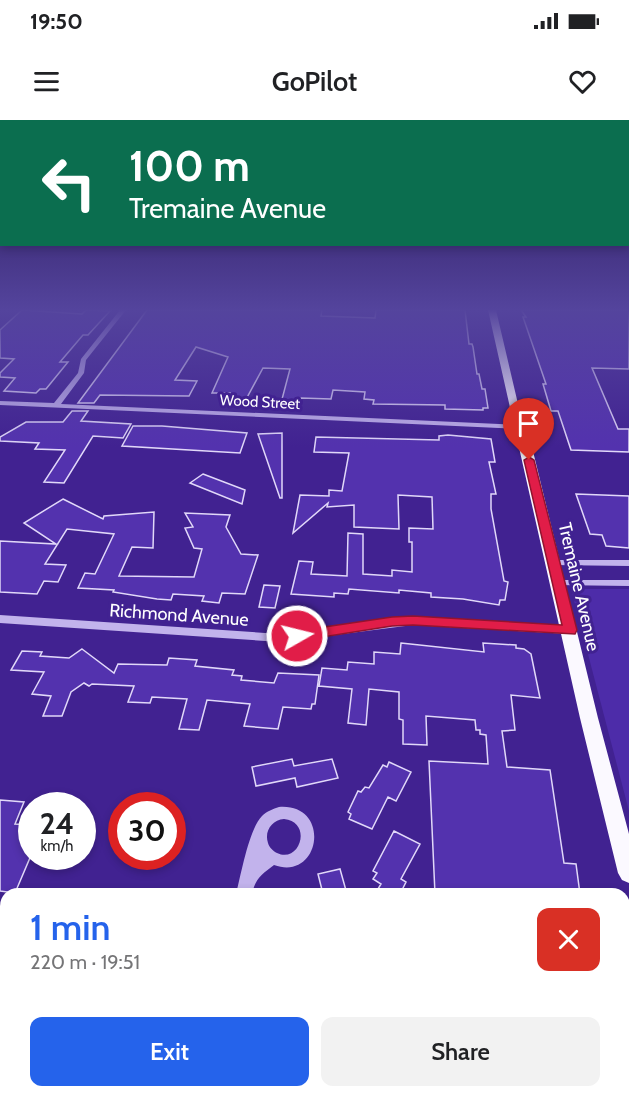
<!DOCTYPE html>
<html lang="en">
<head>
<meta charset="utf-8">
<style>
	body { margin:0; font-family:Cabin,sans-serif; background:#f2f2f2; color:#202124; height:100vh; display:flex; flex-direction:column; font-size:22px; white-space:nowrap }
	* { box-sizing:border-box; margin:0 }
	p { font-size:20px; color:#757577 }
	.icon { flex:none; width:33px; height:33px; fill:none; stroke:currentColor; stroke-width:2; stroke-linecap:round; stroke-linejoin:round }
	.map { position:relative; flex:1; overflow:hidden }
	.panel { position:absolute; left:0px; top:768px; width:630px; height:210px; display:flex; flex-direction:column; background:#fff; border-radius:18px 18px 0 0; box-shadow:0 3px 9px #0003 }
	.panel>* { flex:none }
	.banner { position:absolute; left:0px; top:0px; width:630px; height:126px; box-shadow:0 3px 9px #0003; background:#0b6e4f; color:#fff; overflow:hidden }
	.speed { position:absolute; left:18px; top:672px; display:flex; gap:12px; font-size:30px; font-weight:700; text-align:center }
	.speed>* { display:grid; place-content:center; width:78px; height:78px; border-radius:50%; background:#fff; box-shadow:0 3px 9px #0003; line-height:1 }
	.speed small { font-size:15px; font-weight:400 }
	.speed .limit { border:9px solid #d22; background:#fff; color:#111 }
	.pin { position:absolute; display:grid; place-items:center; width:51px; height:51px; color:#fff; margin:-62px -26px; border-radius:50% 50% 50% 0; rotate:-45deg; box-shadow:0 0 6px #0007 }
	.pin .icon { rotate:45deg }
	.me { position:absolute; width:66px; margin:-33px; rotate:82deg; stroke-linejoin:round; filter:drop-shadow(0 0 4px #0008) }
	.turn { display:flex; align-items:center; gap:21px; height:126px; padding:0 30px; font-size:27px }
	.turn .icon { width:78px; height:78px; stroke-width:2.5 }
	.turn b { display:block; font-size:42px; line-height:51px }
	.round { display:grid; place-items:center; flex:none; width:63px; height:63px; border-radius:12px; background:#f2f2f2 }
	.head { display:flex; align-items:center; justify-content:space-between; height:102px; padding:0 30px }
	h1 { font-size:36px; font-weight:600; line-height:45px; color:#2563eb }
	.action { display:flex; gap:12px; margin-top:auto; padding:12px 30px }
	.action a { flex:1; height:69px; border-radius:12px; background:#2563eb; color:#fff; font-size:24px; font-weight:600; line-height:69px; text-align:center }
	.action a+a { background:#f2f2f2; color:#202124 }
	.status { display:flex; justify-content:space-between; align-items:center; height:42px; padding:0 30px; background:#fff; direction:ltr }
	.status svg { height:16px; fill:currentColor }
	header { display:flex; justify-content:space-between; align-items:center; height:78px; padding:0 30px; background:#fff; font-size:27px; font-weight:600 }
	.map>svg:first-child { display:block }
	.green { fill:#4d2ca9 }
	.building { fill:#5332ae; stroke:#e1d8f9; stroke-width:1.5 }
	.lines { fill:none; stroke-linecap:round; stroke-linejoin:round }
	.minor { fill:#c2b3ec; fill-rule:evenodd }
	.major { fill:#fbf9ff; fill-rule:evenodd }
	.route { fill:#e11d48; stroke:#92132f; stroke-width:1.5 }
	.labels { text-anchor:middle; stroke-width:6; stroke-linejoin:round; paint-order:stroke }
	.far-street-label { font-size:15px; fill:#fff; stroke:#412291 }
	.street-label { font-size:18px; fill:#fff; stroke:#412291 }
</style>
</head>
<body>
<div class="status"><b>19:50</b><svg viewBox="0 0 49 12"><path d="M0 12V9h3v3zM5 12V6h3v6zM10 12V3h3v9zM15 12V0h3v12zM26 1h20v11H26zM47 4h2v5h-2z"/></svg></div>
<header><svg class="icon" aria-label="menu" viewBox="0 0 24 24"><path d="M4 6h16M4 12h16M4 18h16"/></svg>GoPilot<svg class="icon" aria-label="heart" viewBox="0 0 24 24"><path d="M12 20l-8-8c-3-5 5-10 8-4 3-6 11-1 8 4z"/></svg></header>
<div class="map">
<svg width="629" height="978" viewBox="0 0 629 978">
	<rect width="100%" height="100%" fill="#412291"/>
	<path class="green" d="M571 469H629V691Z"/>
	<path class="building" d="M22 190 82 194 86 190 110 191 88 215H83L60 242H68L46 269H40L36 273 4 271 15 258 0 257V253L14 239 0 238V210Z
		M147 190H322L321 196 375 198 376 190H465L469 224H472L473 227 477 254H479L482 269H485L488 288H483V290L445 289V285L373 284 374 280 364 279 365 272 333 270 331 279 301 278 299 284 281 283 290 249 263 248 244 283 226 282 230 273H212L228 237 196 227 175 260 197 261 189 276 100 275 94 283H78Z
		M521 190H629V249L592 248 618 309H629V332L571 330 558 291H551L543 264H546L523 197H526Z
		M72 291H88L81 301 131 304 123 318 93 316 64 363 44 362 65 330 35 329 39 323 0 321V317L26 302H63Z
		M133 306H162L247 313 240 333 122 326Z
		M282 313V378H280L258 314Z
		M448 315 491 319 495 342H489L496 374H491V389L504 461 508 462 505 480H500L499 485 463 479 431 477V473L399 470V473L349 469 348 474 334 473V477L291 474 299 441 313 442 311 454 347 456 348 413 363 414V454L392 456V450L412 452V422H409V408L433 409 432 377 398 375 399 409 354 407V385L327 387 328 383 293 413 300 375 329 376V370L342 371 349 333 314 332 316 317 439 320V316Z
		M203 354 245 370 242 384 190 363Z
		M576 374 629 376V428L606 426 602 415 590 414Z
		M63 379 103 399 104 396 154 392 153 428 132 427 119 456 194 457 202 429 194 428 185 408 193 407 185 393 230 395 226 407 241 434 258 435 245 474 222 473 219 483 202 481 204 476 173 474 171 480 157 479 113 472 114 470 78 468 85 453 95 454 114 414 67 409 45 444 66 445 58 462 44 461 37 474 0 472V421L56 424 24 403Z
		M264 465 280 466 275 488 259 487Z
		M401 523 484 532 483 523 516 525V528L524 529 531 534 540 578 511 575 515 610 502 611 507 647 550 650 564 743 576 744 580 774H495V772L469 770V774H435L429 641 488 644 486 615 480 614V610H476L475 600 426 596 427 625 403 624V600L399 599V572L369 569 366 605 348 603 352 569 319 566 322 548 347 550 348 542 374 544V532L400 534Z
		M82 529 114 553 118 544 167 545 169 538 197 540 195 546 234 550 232 555 242 556 241 560 274 563 278 553 319 555 315 584H312L311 589 283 587 278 609 244 606 250 584 207 580 199 610 179 609 187 579 152 577 150 583 128 582 134 566 92 564 89 566 84 563 71 572 62 596H43L51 576 32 574 44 552 11 550 22 531 42 532 40 536 69 538Z
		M292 639 294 646 332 639 338 658 297 667 295 658 256 666 252 647Z
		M389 642 411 652 396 681 388 677 372 709 349 699 351 694 348 692 358 671 361 672 365 667 369 668 383 645 387 647Z
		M0 680 24 682 15 704 32 705V733L15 773 0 771Z
		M394 711 420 724 401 759 406 762 400 774H375L381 764 373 759 377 753 373 751Z
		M340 749 347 774H323L318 754Z"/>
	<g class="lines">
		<path class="minor" d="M120 190H126L86 240 84 253 61 284 519 305 523 307 519 309 0 285V281L54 283 78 253 81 239Z
			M555 440H629V446L552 445 550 443Z
			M559 460H629V466L555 465 554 463Z
			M0 495 280 514 413 497 570 506 575 510 570 514 413 505 280 522 0 503Z
			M279 687C332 683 321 762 274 745 262 754 255 759 252 774H236C241 755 249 709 262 696 267 691 273 689 279 687ZM284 699C313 702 300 744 277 733 273 731 269 727 268 723 264 711 272 700 284 699Z
			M209 972H227L226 978H208Z"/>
		<path class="major" d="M488 190H496L522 301 530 319 598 598 629 714V763L622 760 618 753 580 598Z"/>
	</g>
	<linearGradient id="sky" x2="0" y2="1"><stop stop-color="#241350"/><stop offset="0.58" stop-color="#54449d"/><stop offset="1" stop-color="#54449d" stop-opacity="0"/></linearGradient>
	<rect width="629" height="327" fill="url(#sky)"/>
	<path class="route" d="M529 337 534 340 577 510 575 514 413 505 392 506 297 521 292 520 290 516 297 511 392 497 413 496 562 505 524 340Z"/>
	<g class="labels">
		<g class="far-street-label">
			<text transform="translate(260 282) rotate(3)" y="5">Wood Street</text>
		</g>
		<g class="street-label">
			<text transform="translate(579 467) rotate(77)" y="6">Tremaine Avenue</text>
			<text transform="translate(179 495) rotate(4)" y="6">Richmond Avenue</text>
		</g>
	</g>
</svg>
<div class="speed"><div>24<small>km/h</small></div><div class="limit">30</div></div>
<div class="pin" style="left:529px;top:340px;background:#d93025"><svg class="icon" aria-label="arrive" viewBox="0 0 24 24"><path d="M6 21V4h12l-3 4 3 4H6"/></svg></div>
<svg class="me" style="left:297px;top:516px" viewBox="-20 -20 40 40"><circle r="17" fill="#e11d48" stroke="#fff" stroke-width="3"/><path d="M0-11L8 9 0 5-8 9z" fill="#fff"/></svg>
<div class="banner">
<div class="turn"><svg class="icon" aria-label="left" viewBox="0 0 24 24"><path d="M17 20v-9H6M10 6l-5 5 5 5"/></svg><div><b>100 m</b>Tremaine Avenue</div></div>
</div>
<section class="panel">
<div class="head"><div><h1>1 min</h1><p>220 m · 19:51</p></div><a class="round" style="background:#d93025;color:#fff"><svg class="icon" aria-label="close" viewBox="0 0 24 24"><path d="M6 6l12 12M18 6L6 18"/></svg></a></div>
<div class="action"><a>Exit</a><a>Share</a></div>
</section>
</div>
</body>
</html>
